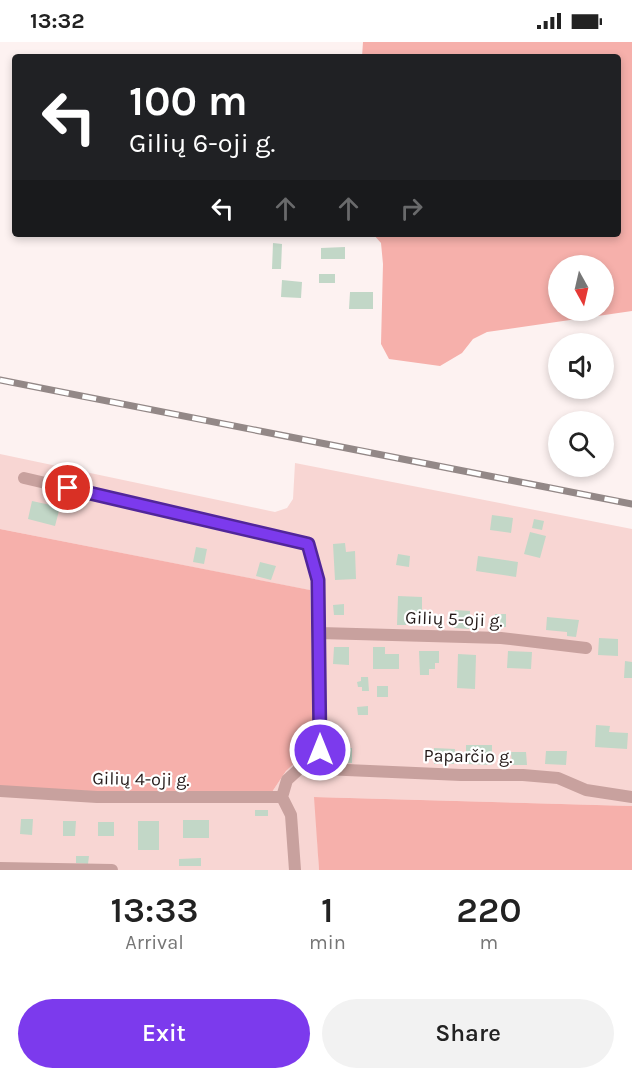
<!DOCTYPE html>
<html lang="en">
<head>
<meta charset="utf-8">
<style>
	body { margin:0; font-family:Karla,sans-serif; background:#f2f2f2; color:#222; height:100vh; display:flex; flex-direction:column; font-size:22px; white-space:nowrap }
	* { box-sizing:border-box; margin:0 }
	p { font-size:20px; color:#767676 }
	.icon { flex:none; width:33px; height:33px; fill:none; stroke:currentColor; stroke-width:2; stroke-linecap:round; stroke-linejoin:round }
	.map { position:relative; height:828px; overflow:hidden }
	.sheet { display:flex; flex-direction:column; background:#fff; flex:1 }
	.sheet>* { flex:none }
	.hud { position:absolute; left:12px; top:12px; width:609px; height:183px; border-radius:6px; box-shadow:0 3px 9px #0003; background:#202124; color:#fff; overflow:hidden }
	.needle { width:39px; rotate:172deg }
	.fabs { position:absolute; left:548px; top:213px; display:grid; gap:12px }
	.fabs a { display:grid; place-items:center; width:66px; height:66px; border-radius:50%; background:#fff; box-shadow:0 3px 9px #0003; font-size:30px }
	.pin { position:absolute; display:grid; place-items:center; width:51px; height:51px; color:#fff; margin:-26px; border:3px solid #fff; border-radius:50%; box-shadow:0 2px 6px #0007 }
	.me { position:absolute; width:66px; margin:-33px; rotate:0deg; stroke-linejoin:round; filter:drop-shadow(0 0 4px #0008) }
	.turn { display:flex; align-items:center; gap:21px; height:126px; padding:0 18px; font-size:27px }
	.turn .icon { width:78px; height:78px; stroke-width:2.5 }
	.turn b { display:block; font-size:42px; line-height:51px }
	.lanes { display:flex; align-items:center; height:57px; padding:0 18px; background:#0003; justify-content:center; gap:30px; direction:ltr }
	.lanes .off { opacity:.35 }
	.eta { display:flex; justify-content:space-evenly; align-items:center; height:102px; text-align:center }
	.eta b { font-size:36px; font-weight:600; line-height:42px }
	.button { display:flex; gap:12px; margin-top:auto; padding:12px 18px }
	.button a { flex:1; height:69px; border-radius:36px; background:#7c3aed; color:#fff; font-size:24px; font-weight:600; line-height:69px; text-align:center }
	.button a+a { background:#f2f2f2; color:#222 }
	.status { display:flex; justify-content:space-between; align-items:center; height:42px; padding:0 30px; background:#fff; direction:ltr }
	.status svg { height:16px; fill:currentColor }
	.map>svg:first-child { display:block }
	.green { fill:#f8d6d3 }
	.forest { fill:#f6b0ab; fill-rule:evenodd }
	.building { fill:#c2d7c7 }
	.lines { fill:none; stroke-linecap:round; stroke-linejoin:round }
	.street { stroke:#c8a19e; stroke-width:12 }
	.rail-casing { stroke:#938887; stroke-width:7 }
	.rail { stroke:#fff; stroke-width:4.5; stroke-dasharray:14; stroke-linecap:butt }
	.route-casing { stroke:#51269a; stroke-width:15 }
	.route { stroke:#7c3aed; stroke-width:10 }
	.labels { text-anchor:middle; stroke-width:4.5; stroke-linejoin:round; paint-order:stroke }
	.street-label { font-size:18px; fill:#251b1a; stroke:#fff }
</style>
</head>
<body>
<div class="status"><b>13:32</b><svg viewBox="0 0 49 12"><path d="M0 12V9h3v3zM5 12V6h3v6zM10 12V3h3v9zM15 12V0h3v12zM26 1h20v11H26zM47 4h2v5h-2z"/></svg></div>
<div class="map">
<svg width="632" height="828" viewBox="0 0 632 828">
	<rect width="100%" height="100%" fill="#fdf2f1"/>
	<path class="green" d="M0 412 275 470 287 466 293 457 295 421 632 487V764L315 755 319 828H0V744L272 750 286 729 314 702 309 548 0 487Z"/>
	<path class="forest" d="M363 0H632V269L487 290 473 297 462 311 440 324 389 317 381 302 383 222 381 201 373 192H618V15H362ZM558 224H603V268H558Z
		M0 487 310 548 314 703 286 729 272 750H104L0 744Z
		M314 755 632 764V828H319Z"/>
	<path class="building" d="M273 201 282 202 281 227H272Z
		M345 205V217H321V206Z
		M319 232H335V241H319Z
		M282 238 302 240 301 256 281 255Z
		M350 250H373V267H349Z
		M32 459 60 465 55 484 28 477Z
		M492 473 513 476 511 491 490 488Z
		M534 477 544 479 542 488 532 486Z
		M530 490 546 494 540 516 524 512Z
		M345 501 346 510 355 509 356 537 335 538 333 502Z
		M196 505 207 507 204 522 193 520Z
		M398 512 410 514 409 525 396 523Z
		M478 514 518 520 516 535 476 529Z
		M260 520 276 524 271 538 256 534Z
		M398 554 422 555V575H406V583H397Z
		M344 562V573H334L333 563Z
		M455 568 470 569 469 587 454 586Z
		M495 572H506V585H495Z
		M547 575 579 578 576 595 567 594V590L546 588Z
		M599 596 618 597V614L598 613Z
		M334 605H349V623L333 622Z
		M373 605H385V612H399V627H373Z
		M419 609H439V621H435V627H429V633H420Z
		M508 609 532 610 531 627 507 626Z
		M458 612 476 613 475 647 457 646Z
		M625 619 632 620V636H624Z
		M361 635H368L369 649H362V645H358L357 640 361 639Z
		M377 644H388V655H377Z
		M368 664V673H358L357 665Z
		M596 683 610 684 609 690 628 691 627 707 595 705Z
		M466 703H492V723L466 722Z
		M339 706H352V721L339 720Z
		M434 706 455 707 454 722H434Z
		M546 709H567L566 723 545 722Z
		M511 710H526L527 723H512Z
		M255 768H268V774H255Z
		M21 777H33L32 793 20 792Z
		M183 778H209V796H183Z
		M63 779H76L75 794H63Z
		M138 779H159V808H138Z
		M98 780H114V794H98Z
		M76 814H89L88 822 76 821Z
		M201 816V824H179V817Z"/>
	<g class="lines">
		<path class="street" d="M24 436 308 502 318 538 320 708 287 738 282 755 291 773 295 828
			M320 591 501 596 586 606
			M301 726 461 733H523L558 736 586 748 632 755
			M0 749 97 755H282
			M0 826 112 828"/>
		<defs>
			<path id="rail" d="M0 338 632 462"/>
		</defs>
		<use href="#rail" class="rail-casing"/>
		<use href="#rail" class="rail"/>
	</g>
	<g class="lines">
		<defs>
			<path id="route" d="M68 446 308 502 318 538 320 708"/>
		</defs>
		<use href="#route" class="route-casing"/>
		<use href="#route" class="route"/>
	</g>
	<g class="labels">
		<g class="street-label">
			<text transform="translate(454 577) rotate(2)" y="6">Gilių 5-oji g.</text>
			<text transform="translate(468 714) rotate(1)" y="6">Paparčio g.</text>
			<text transform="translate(141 737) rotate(1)" y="6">Gilių 4-oji g.</text>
		</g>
	</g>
</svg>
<div class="fabs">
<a><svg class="needle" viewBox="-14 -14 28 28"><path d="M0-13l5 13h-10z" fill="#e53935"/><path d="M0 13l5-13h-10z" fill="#767676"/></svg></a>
<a><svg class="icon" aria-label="sound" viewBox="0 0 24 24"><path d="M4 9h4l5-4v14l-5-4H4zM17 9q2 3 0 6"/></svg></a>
<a><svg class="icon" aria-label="search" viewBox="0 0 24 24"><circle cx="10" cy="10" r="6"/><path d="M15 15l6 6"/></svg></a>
</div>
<div class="pin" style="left:68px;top:446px;background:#d93025"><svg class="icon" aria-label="arrive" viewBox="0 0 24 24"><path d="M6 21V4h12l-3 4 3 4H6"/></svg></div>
<svg class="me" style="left:320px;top:708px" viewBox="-20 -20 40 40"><circle r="17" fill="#7c3aed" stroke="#fff" stroke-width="3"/><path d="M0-11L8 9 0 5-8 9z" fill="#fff"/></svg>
<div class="hud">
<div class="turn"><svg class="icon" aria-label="left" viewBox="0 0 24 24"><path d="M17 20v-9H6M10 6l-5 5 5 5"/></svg><div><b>100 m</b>Gilių 6-oji g.</div></div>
<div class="lanes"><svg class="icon" aria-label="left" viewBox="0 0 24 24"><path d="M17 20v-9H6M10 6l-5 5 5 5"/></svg><svg class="icon off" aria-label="ahead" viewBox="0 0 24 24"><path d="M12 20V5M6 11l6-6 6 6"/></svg><svg class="icon off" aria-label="ahead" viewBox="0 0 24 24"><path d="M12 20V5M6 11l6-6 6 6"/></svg><svg class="icon off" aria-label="right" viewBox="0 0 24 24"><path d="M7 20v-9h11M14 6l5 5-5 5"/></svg></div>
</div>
</div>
<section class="sheet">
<div class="eta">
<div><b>13:33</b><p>Arrival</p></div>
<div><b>1</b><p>min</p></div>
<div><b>220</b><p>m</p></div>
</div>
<div class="button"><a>Exit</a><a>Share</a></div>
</section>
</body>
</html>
